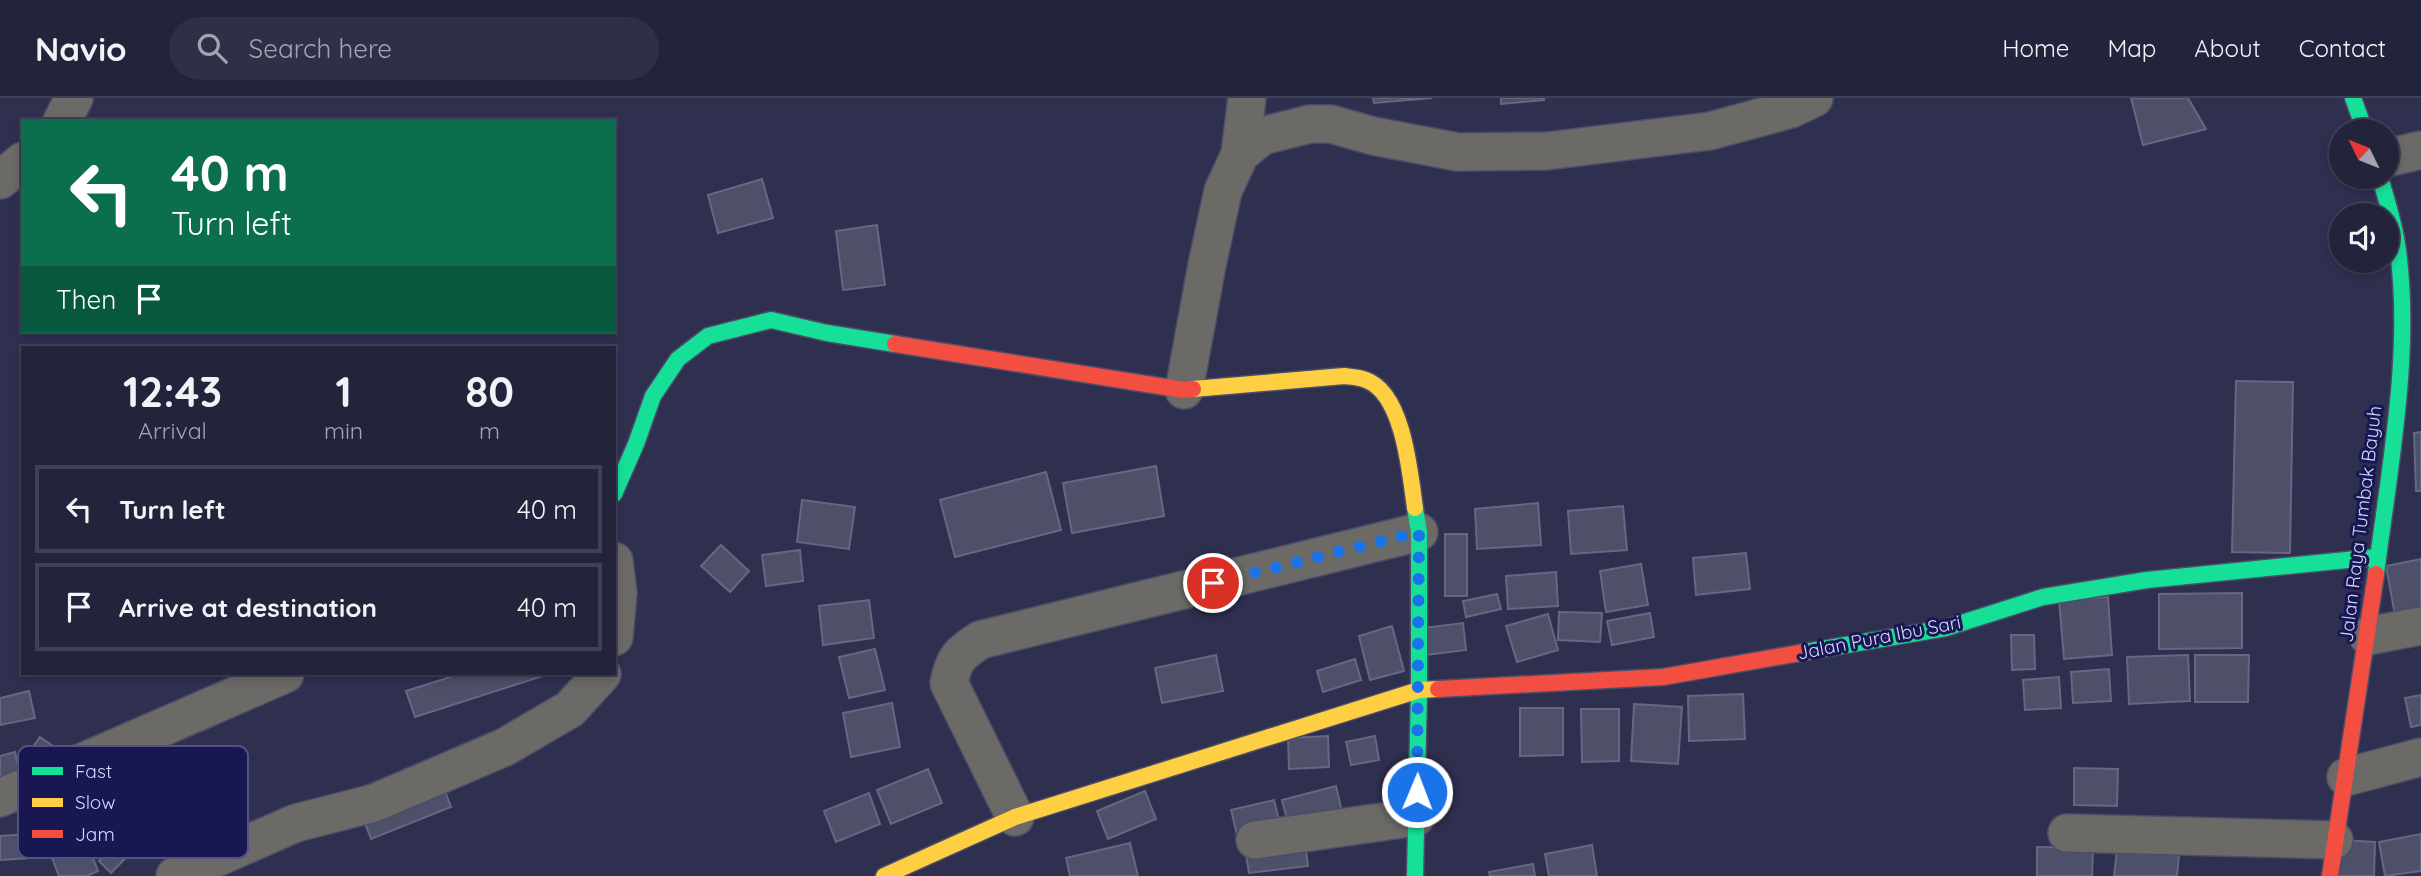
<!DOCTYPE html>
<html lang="en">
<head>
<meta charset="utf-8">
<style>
	body { margin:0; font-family:Quicksand,sans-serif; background:#2f2f47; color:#f1f3f6; height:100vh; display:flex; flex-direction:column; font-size:26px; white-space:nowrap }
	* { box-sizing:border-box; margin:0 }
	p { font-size:23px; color:#a3a4af }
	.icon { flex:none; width:38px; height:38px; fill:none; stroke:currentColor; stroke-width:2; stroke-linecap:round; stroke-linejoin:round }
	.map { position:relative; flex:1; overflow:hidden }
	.sheet { position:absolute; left:21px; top:248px; width:595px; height:329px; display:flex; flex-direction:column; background:#23233c; border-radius:0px; box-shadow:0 4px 10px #0003,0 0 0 2px #404056 }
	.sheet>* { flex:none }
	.banner { position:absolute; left:21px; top:21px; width:595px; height:214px; border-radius:0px; box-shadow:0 4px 10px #0003,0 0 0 2px #404056; background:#0b6e4f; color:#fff; overflow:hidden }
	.needle { width:46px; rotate:313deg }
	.buttons { position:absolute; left:2329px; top:21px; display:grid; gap:14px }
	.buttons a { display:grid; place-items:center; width:70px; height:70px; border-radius:50%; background:#23233c; box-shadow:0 4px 10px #0003,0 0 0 2px #404056; font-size:35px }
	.pin { position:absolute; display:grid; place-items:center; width:60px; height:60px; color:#fff; margin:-30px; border:4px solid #fff; border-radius:50%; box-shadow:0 2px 7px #0007 }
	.me { position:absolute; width:77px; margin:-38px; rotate:1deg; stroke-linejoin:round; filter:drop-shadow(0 0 5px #0008) }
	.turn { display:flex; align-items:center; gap:24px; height:147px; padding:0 35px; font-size:32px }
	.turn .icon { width:91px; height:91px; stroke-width:2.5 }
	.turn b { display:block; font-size:49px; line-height:60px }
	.then { display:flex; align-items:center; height:66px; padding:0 35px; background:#0003; gap:14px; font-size:26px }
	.eta { display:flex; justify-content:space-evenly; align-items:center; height:119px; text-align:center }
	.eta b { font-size:42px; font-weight:700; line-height:49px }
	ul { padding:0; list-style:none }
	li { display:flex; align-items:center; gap:21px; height:88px; margin:0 14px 10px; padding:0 21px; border:4px solid #404056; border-radius:0px }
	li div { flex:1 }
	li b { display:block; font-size:26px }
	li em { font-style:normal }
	header { display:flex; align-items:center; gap:42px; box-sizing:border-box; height:98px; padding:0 35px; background:#23233c; border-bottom:2px solid #404056 }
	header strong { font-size:33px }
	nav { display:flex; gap:38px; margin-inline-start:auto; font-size:24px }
	.search { width:490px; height:63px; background:#2f2f47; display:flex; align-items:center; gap:18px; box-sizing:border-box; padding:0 24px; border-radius:38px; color:#a3a4af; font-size:26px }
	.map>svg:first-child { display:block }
	.building { fill:#4e4f68; stroke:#656783; stroke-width:2 }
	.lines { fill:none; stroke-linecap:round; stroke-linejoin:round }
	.street-casing { stroke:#4c4d69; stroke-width:40 }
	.fast-casing { stroke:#4c4d69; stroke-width:19 }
	.slow-casing { stroke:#4c4d69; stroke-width:19 }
	.jam-casing { stroke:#4c4d69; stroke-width:19 }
	.street { stroke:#6b6a67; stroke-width:37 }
	.fast { stroke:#16e098; stroke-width:16 }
	.slow { stroke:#ffcf43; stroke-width:16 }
	.jam { stroke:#f24e42; stroke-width:16 }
	.route { stroke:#1a73e8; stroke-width:12; stroke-dasharray:0 21.6 }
	.labels { text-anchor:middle; stroke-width:6; stroke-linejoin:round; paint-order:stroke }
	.street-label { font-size:19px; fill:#d3d9ff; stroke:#191752 }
	.key { fill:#191752; stroke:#515186; stroke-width:2 }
	.key-label { font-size:19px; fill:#d3d9ff }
</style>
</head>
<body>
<header>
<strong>Navio</strong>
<div class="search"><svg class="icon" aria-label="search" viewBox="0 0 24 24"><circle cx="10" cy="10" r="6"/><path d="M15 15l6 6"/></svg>Search here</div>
<nav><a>Home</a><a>Map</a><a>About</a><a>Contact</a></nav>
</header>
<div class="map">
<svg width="2421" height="778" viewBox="0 0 2421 778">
	<rect width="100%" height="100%" fill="#2f2f50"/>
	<path class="building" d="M1373 0H1432L1374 5Z
		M1501 0H1544V2L1501 6Z
		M2131 0H2188L2206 31 2143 47Z
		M762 81 773 120 718 135 708 97Z
		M877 127 885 187 843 192 836 133Z
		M2236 283 2293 284 2290 455 2232 454Z
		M2421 334V393H2416L2414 335Z
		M1156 368 1164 418 1072 435 1063 385Z
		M1046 374 1061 432 955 459 940 402Z
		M802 402 855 409 849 451 797 444Z
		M1538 405 1541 447 1477 451 1475 411Z
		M1623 408 1627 452 1571 456 1568 413Z
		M1445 436H1467V498H1445Z
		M721 447 749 473 730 494 701 468Z
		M800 452 803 483 766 488 762 457Z
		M1746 455 1750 491 1696 497 1693 460Z
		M2421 461V518L2396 523 2386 468Z
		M1641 466 1648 507 1606 514 1600 473Z
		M1556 474 1558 508 1508 511 1506 478Z
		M2242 495V550L2159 551V496Z
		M1497 496 1501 511 1466 519 1463 503Z
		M2108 499 2112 557 2064 561 2059 502Z
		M869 502 874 540 823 547 819 508Z
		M1559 514 1602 515 1600 544 1558 542Z
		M1650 515 1654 539 1612 547 1607 523Z
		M1548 516 1558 552 1517 564 1506 528Z
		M1463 525 1466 552 1426 557 1422 530Z
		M1392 528 1404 573 1370 582 1359 538Z
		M2011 537H2034L2035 571 2012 572Z
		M875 551 885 592 849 600 839 559Z
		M1216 557 1223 593 1162 605 1155 570Z
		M2188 557 2190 603 2129 606 2127 559Z
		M2195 557H2249L2248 604H2195Z
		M1355 561 1361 582 1323 594 1317 573Z
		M2109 571 2111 603 2073 605 2071 574Z
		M460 576H549L415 619 406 593Z
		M2059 579 2061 610 2025 612 2023 582Z
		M29 593 35 620 0 627V600Z
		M1743 596 1745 641 1689 643 1688 598Z
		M2421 597V627L2411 629 2405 600Z
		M892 605 900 649 851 659 843 615Z
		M1634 606 1682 609 1678 666 1631 663Z
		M1520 610H1563V657L1520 658Z
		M1581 611H1619V663L1582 664Z
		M1328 638 1329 669 1289 671 1288 640Z
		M1375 638 1379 662 1351 667 1346 644Z
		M40 639 59 652 38 680 20 667Z
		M15 654 22 685 0 690V658Z
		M2074 670 2118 671 2117 708 2074 707Z
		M928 671 942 705 891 726 877 692Z
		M443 688 451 709 371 741 363 720Z
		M1336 688 1342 714 1289 729 1282 702Z
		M1145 693 1156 721 1108 741 1097 713Z
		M869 695 880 726 836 744 824 713Z
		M1274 702 1281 731 1238 741 1231 712Z
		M132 729 145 740 111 775 99 763Z
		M28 736 30 760 0 762V738Z
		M2421 736V773L2385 778 2379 744Z
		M84 738 98 773 87 778H59L49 752Z
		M2342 742 2375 744 2374 778H2339Z
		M1305 744 1308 768 1249 775 1245 751Z
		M1130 745 1138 778H1070L1066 760Z
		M1592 747 1597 778H1549L1545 756Z
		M2037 749 2093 750 2092 778H2037Z
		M2117 751 2179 757 2177 778H2114Z
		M1533 766 1535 778H1490L1489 774Z"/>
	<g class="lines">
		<defs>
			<path id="street" d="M62 23 74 0
				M1240 56 1262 38 1310 26H1331L1373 38 1458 54 1547 53 1710 33 1791 11 1814 0
				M2387 60 2421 52
				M0 82 23 63
				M1184 292 1207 167 1223 93 1240 56 1247 0
				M614 463 618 495 614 539
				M2368 538 2421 528
				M2346 679 2421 659
				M0 700 285 576
				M1015 719 949 585C954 560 959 556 980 542L1419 434
				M2067 735 2334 742
				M1255 742 1416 719
				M175 778 296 725 374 705 505 649 570 611 602 576"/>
			<path id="fast" d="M2353 0 2365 33
				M614 396 636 346 653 298 678 261 708 238 771 222 827 235 895 246
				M2376 476C2389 372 2413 251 2397 146 2394 124 2386 101 2380 79
				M1805 554 1946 530 2043 499 2147 482 2377 459
				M1415 778 1419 592V434L1415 410"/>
			<path id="slow" d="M1193 291 1344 278C1351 279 1359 279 1366 282 1404 296 1410 376 1415 410
				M884 778 1015 719 1419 592 1438 591"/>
			<path id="jam" d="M895 246 1184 292 1193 291
				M1438 591 1663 579 1805 554
				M2330 778 2376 476"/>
		</defs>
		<use href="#street" class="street-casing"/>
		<use href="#fast" class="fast-casing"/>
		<use href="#slow" class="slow-casing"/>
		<use href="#jam" class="jam-casing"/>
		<use href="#street" class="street"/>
		<use href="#fast" class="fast"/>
		<use href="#slow" class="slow"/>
		<use href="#jam" class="jam"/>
	</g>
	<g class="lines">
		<path class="route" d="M1213 485 1419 434 1417 694"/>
	</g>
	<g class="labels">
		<g class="street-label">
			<text transform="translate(2360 426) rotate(-83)" y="7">Jalan Raya Tumbak Bayuh</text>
			<text transform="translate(1879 539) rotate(-11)" y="7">Jalan Pura Ibu Sari</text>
		</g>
	</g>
	<rect x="18" y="648" width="230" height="112" rx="10" class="key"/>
	<rect x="32" y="669" width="31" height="8" fill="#16e098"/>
	<rect x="32" y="700" width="31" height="9" fill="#ffcf43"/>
	<rect x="32" y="732" width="31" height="8" fill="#f24e42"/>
	<g class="key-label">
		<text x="75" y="680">Fast</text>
		<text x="75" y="711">Slow</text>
		<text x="75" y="743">Jam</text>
	</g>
</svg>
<div class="buttons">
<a><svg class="needle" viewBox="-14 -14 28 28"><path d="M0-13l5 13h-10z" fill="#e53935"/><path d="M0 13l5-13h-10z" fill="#a3a4af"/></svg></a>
<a><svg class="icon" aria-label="sound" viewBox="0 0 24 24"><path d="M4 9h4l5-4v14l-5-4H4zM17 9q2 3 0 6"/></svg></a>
</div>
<div class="pin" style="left:1213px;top:485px;background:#d93025"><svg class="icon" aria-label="arrive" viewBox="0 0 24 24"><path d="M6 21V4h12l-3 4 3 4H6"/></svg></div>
<svg class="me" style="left:1417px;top:694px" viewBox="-20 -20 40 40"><circle r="17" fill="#1a73e8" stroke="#fff" stroke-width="3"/><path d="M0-11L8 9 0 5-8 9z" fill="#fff"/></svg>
<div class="banner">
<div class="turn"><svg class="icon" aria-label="left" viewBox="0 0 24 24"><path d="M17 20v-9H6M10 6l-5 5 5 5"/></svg><div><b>40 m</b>Turn left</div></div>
<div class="then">Then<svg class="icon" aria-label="arrive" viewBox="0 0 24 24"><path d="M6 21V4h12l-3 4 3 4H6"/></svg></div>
</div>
<section class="sheet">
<div class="eta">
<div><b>12:43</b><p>Arrival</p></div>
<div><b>1</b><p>min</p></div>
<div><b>80</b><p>m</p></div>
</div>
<ul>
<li><svg class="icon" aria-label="left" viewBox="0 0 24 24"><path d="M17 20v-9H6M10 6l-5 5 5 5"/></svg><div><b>Turn left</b></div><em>40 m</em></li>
<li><svg class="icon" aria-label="arrive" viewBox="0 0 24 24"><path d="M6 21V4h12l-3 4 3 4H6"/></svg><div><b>Arrive at destination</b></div><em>40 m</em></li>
</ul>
</section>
</div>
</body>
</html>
